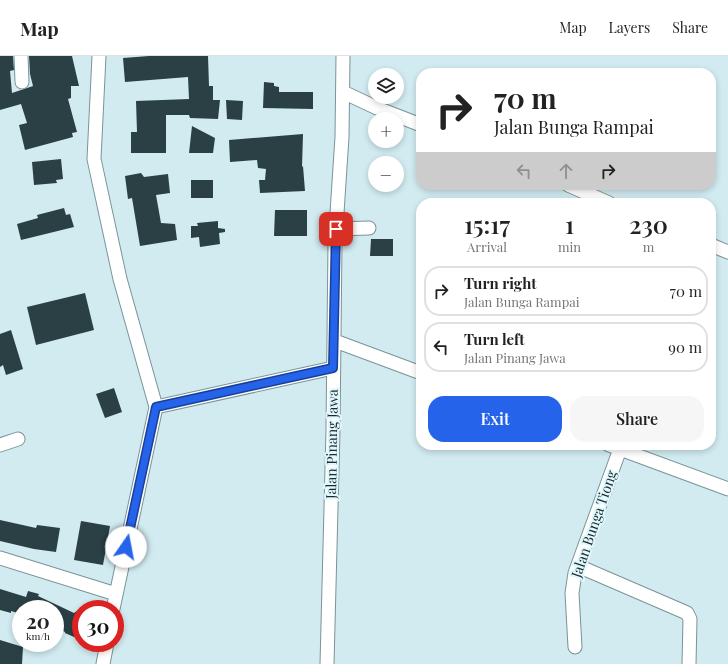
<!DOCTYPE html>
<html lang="en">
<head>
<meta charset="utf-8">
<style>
	body { margin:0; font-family:"Playfair Display",serif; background:#f6f6f6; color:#222; height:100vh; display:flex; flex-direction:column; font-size:15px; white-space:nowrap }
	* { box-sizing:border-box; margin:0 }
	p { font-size:13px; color:#767676 }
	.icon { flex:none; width:22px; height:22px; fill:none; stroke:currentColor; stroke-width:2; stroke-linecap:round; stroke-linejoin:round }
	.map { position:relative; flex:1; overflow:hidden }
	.side { position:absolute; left:416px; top:142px; width:300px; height:252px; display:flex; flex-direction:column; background:#fff; border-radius:16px; box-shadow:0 2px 6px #0003 }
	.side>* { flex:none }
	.top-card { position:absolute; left:416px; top:12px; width:300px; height:122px; border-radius:16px; box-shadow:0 2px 6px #0003; background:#fff; color:#222; overflow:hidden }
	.tools { position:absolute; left:368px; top:12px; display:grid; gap:8px }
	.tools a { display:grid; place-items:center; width:36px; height:36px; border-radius:50%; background:#fff; box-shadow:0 2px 6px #0003; font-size:20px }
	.speed { position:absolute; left:12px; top:544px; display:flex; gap:8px; font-size:20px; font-weight:700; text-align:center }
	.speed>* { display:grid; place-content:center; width:52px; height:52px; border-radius:50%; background:#fff; box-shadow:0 2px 6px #0003; line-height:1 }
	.speed small { font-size:10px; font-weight:400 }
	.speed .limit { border:6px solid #d22; background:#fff; color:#111 }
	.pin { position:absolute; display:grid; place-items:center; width:34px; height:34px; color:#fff; margin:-17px; border-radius:8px; box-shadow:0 2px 6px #0006 }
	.me { position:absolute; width:44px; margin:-22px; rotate:12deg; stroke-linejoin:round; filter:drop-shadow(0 0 3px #0008) }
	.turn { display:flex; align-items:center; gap:14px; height:84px; padding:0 12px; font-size:18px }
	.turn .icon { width:52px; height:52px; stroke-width:2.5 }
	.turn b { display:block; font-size:28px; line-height:34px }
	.lanes { display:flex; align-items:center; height:38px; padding:0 12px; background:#0003; justify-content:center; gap:20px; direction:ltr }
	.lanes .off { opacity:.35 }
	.eta { display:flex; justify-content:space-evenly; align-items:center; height:68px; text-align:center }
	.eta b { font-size:24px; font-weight:600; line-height:28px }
	.cta { display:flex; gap:8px; margin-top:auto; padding:8px 12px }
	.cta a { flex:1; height:46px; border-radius:16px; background:#2563eb; color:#fff; font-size:16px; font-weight:600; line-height:46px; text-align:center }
	.cta a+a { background:#f6f6f6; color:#222 }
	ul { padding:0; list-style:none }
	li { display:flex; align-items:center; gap:12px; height:50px; margin:0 8px 6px; padding:0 4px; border:2px solid #e0e0e0; border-radius:16px }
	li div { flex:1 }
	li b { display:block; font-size:15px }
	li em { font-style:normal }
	header { display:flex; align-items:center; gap:24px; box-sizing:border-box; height:56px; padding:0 20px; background:#fff; border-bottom:1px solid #e0e0e0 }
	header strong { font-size:19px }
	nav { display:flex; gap:22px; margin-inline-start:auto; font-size:14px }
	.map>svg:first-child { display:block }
	.building { fill:#2a4044 }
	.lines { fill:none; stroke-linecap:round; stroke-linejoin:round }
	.street-casing { stroke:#7b9397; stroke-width:15 }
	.street { stroke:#fff; stroke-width:13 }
	.route-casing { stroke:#184099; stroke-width:10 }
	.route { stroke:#2563eb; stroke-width:7 }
	.labels { text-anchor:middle; stroke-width:4; stroke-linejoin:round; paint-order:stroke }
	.street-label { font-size:14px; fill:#202a2c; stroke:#def8fd }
</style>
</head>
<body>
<header>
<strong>Map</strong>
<nav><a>Map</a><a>Layers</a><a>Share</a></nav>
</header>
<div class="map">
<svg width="728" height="608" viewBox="0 0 728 608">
	<rect width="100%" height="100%" fill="#d1ebf0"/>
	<path class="building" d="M0 0H13L14 14 10 15 12 37 33 30 30 18 29 0H72L79 30H71V42L68 43 77 76 72 77 73 81 25 94 19 69 27 67 21 48 0 54Z
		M149 0H208L209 30H213V44H220L218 63 190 62 189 59H166V97H131V76H137L136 45 189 43 188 21 125 26 123 2Z
		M264 26 274 27V30L279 31V36H313V53L263 52Z
		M226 44 243 45 242 64 227 63Z
		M192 70 215 82 213 97H189Z
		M303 78 302 111 303 110 305 135 260 137 259 124H265L266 113 258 112 257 104 230 106 229 84Z
		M61 103 63 123 56 124 57 127 34 129 32 106Z
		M141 117 144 121 168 118 170 137 156 139 161 167 175 168 177 184 140 190 132 142 128 143 125 120Z
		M191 124H213V142H191Z
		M64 152 66 159 70 158 74 171 21 184 17 168 38 162 37 159Z
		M275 154H307V180H274Z
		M218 165V172L225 173V176L219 177 220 188 200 191 199 181 191 182V170H198L197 167Z
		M371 183H393V200H370Z
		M85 237 94 274 36 289 27 251Z
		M11 274 23 313 6 319 3 309 0 311V278Z
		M114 332 122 356 105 362 96 338Z
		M0 464 36 472 37 469 60 472 56 496 34 493 0 485Z
		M81 465 110 470 103 509 74 504Z
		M0 533 26 541 28 535 39 538 38 540 74 557 81 552V584L65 577V576L55 571V553H21V558L11 555V557L0 554Z
		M0 584 23 591 22 608H0Z"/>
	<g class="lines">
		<defs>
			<path id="street" d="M21 0 22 26
				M99 0 94 103 120 223 156 351 113 553
				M343 36 377 52 421 69
				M568 129 609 147
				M336 173 369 172
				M711 189 728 196
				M335 285 421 317
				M156 351 333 312
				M0 389 18 383
				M609 389 728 433
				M0 502 116 538
				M578 510 687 557 690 563 689 608
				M575 591 572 537 575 517 620 393
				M103 608 107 587
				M327 608 333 374 335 187 342 81 343 0"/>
		</defs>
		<use href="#street" class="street-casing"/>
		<use href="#street" class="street"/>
	</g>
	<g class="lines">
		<defs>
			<path id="route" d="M126 491 156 351 333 312 336 173"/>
		</defs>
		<use href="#route" class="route-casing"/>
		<use href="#route" class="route"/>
	</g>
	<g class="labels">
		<g class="street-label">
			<text transform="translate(332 388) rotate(-89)" y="5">Jalan Pinang Jawa</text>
			<text transform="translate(594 468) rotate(-71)" y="5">Jalan Bunga Tiong</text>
		</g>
	</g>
</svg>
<div class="tools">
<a><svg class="icon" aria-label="layers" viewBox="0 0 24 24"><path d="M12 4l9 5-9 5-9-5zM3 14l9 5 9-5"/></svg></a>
<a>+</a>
<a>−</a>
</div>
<div class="speed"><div>20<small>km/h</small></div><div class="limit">30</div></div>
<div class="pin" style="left:336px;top:173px;background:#d93025"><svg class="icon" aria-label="arrive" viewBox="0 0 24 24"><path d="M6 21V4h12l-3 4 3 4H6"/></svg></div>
<svg class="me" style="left:126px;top:491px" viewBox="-20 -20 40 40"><circle r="19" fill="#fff"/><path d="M0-13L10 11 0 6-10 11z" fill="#2563eb"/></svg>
<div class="top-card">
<div class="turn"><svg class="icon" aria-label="right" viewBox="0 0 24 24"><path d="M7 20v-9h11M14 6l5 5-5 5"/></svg><div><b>70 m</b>Jalan Bunga Rampai</div></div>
<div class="lanes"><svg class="icon off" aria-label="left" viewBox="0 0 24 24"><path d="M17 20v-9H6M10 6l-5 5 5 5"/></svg><svg class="icon off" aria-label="ahead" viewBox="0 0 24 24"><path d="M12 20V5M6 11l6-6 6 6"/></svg><svg class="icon" aria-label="right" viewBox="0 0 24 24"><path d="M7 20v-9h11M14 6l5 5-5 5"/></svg></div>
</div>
<section class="side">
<div class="eta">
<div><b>15:17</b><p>Arrival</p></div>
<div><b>1</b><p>min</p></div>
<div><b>230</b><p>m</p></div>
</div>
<ul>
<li><svg class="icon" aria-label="right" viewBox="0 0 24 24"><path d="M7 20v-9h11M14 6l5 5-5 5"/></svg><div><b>Turn right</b><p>Jalan Bunga Rampai</p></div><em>70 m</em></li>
<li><svg class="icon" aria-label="left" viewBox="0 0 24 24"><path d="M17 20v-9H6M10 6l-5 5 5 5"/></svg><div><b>Turn left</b><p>Jalan Pinang Jawa</p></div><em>90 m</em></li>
</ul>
<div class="cta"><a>Exit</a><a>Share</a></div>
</section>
</div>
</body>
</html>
